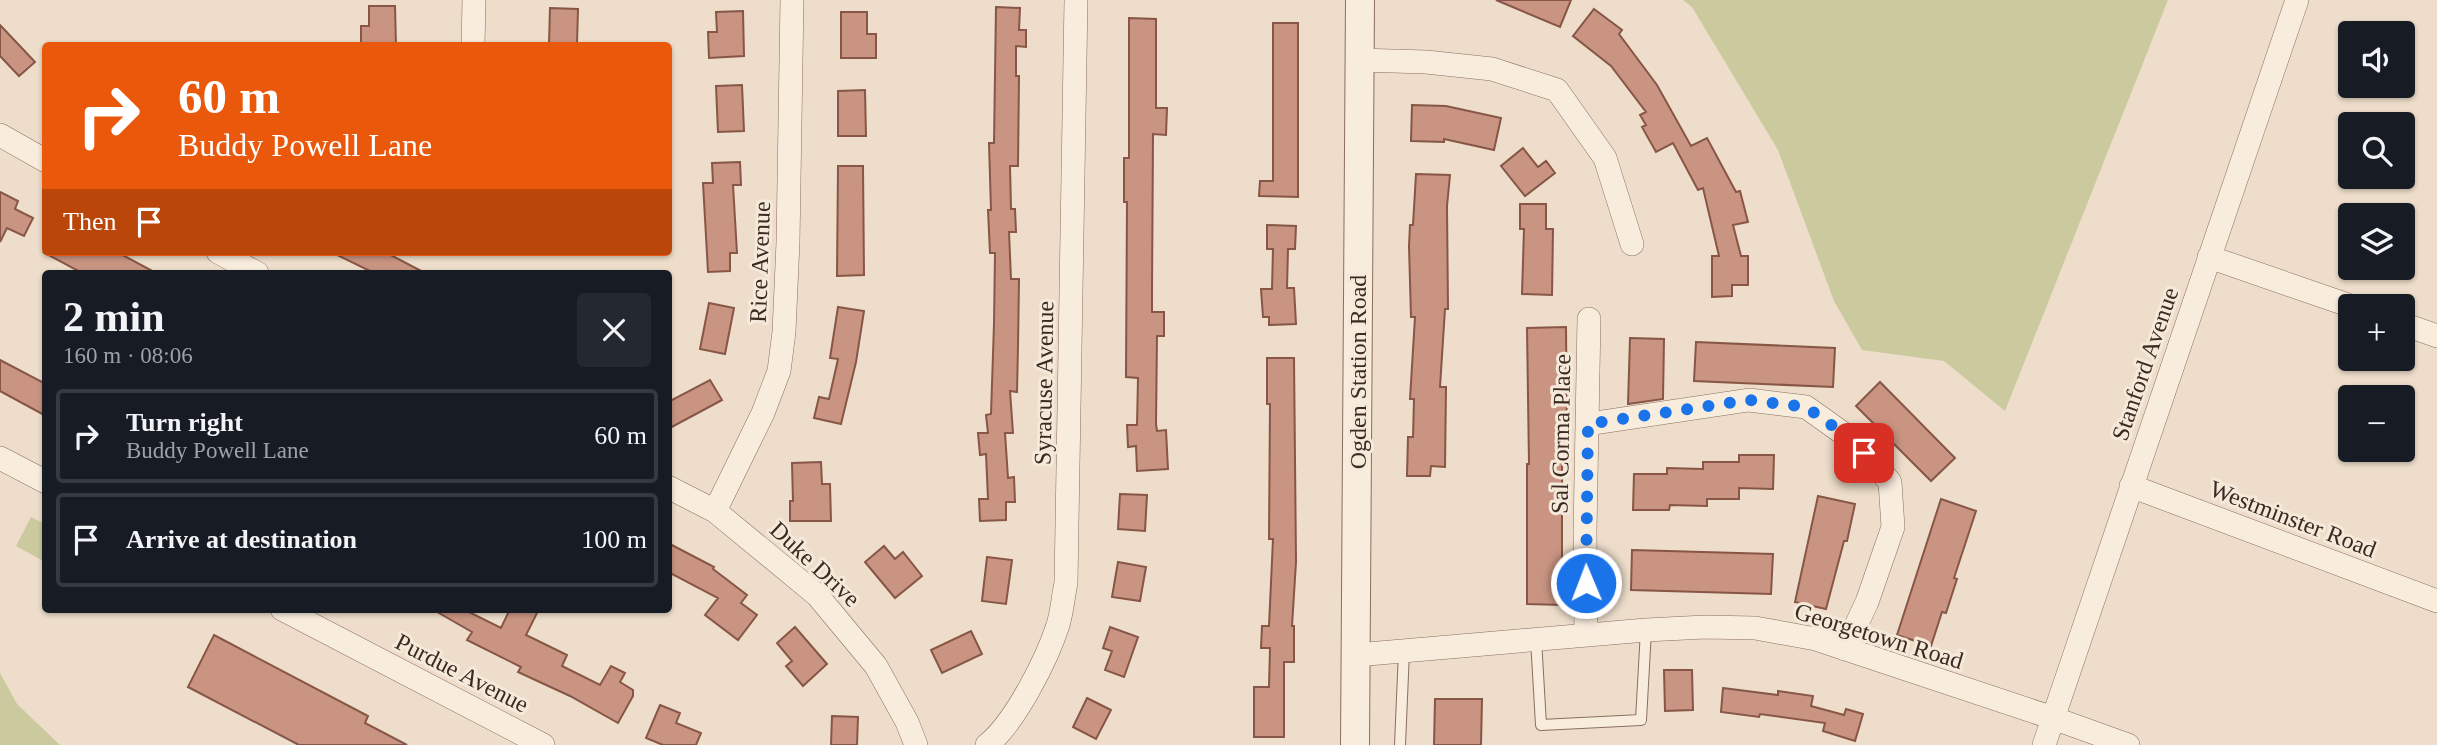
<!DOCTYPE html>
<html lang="en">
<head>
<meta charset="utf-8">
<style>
	body { margin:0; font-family:Georgia,serif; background:#242831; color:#f1f3f6; height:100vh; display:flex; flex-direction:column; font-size:26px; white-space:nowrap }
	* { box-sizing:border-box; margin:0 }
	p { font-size:23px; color:#9ea1a6 }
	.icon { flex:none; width:38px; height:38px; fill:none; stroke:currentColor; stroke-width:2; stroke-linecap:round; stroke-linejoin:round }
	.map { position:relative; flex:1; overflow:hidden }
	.drawer { position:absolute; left:42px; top:270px; width:630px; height:343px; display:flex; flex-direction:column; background:#171b24; border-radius:7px; box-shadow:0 2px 5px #0004 }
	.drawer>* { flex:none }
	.top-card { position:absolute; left:42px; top:42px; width:630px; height:214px; border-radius:7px; box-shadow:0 2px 5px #0004; background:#ea580c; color:#fff; overflow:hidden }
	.tools { position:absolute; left:2338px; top:21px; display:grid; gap:14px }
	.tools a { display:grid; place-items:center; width:77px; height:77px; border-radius:7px; background:#171b24; box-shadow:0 2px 5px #0004; font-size:35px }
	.pin { position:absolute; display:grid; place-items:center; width:60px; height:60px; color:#fff; margin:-30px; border-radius:14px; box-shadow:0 4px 10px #0006 }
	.me { position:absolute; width:77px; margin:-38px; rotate:359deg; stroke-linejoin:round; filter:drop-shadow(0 0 5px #0008) }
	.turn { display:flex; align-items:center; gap:24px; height:147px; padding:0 21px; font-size:32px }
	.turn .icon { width:91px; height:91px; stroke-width:2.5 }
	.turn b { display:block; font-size:49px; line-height:60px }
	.then { display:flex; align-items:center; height:66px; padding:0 21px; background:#0003; gap:14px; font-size:26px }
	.round { display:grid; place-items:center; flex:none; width:74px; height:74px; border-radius:7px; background:#242831 }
	.summary { display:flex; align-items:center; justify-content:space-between; height:119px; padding:0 21px }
	h1 { font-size:42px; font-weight:700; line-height:52px }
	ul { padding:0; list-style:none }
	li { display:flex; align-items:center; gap:21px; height:94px; margin:0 14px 10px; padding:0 7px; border:4px solid #363941; border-radius:7px }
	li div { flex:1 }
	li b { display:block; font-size:26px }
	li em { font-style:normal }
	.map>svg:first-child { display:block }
	.green { fill:#cbca9e }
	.building { fill:#c99582; stroke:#875646; stroke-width:2 }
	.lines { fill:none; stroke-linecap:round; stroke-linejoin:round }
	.service-casing { stroke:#896f5f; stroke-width:12 }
	.minor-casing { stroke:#896f5f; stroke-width:24 }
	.tertiary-casing { stroke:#896f5f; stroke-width:30 }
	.service { stroke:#f8ecdd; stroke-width:10 }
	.minor { stroke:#f8ecdd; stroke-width:23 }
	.tertiary { stroke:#f8ecdd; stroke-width:28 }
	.route { stroke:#1a73e8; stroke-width:12; stroke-dasharray:0 21.6 }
	.labels { text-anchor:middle; stroke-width:6; stroke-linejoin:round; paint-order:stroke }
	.street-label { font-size:24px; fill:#3b2a22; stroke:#f5e9da }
</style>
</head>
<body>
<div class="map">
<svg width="2437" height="745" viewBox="0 0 2437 745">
	<rect width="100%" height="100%" fill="#edddca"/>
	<path class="green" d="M1683 0H2168L2005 411 1944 361 1862 350 1834 301 1778 150 1692 7Z
		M31 517 45 524V562L16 546Z
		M0 673 17 704 60 745H0Z"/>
	<path class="building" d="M1496 0H1571L1560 27Z
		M369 6H395L396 46H361V26H369Z
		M996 7 1020 8 1019 30H1026V47L1016 46V76H1019L1018 166H1010L1011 209H1015L1016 232H1009L1011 279H1019L1018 346 1017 392 1010 391 1013 433H1005L1008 478 1014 477 1015 502H1006V520L980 521 979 499H988L986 454 980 455 978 433H988L986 415 991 414 994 324 995 253H990L988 210H991L989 143H994Z
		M550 8 578 9 577 44H549Z
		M1594 9 1622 30 1619 34 1657 85 1691 146 1707 138 1736 192 1740 191 1748 222 1733 225 1741 256H1748V285H1732V296L1712 297V256H1719L1703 188 1698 190 1673 143 1656 152 1642 127 1646 125 1640 115 1646 112 1611 66 1573 36Z
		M743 11 744 56 709 58 708 32H717L716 12Z
		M841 12H867V34H876V58H841Z
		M1129 18 1156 19V108H1167L1166 135 1153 134 1152 292V312H1164V336H1157L1156 424 1157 431 1166 430 1168 469 1137 471 1136 446 1128 447 1127 425H1137L1138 378 1126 377 1127 202H1124V158H1129Z
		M1273 23H1298V197L1259 196 1260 181H1273Z
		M0 25 35 62 19 76 0 56Z
		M742 85 744 131 718 132 716 86Z
		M865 90 866 136H838V91Z
		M1412 105 1446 106 1501 118 1494 150 1444 139V142L1411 141Z
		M1523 148 1538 167 1546 161 1555 173 1525 196 1501 166Z
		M740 162 741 185H733L737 253H730V271L708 272 703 183H713L712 163Z
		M838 166H863L864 275 837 276Z
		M1416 174 1450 175 1447 206 1448 309H1445L1440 387H1446L1445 467 1431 466 1430 476H1407L1408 437H1413L1414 399H1410L1415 317H1411L1409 246 1410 225H1413Z
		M0 192 18 201 15 209 33 218 24 236 7 228 0 242Z
		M1520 204H1546V229H1553L1552 295 1522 294 1524 229H1520Z
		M1267 225 1296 226 1295 249H1288L1287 288H1294L1296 324 1269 325V317H1263L1261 289H1272L1273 249H1267Z
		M43 252H117L156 273H82Z
		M331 252H385L425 273H374Z
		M709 303 734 308 725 354 700 349Z
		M838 307 864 311 856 362 841 424 814 418 819 397 829 399 838 359 830 358Z
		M1566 327 1567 435H1562V605L1527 604V464H1529L1527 328Z
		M1630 338 1664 339 1663 399 1628 404Z
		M1696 342 1835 348 1833 387 1694 381Z
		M1267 358H1294L1296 562 1292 626H1294V662H1284V737H1254V687H1269L1270 648H1261L1262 626H1269L1273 539H1269L1270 404H1267Z
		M0 360 46 384V416L0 391Z
		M710 380 722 400 668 429V402Z
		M1880 382 1955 458 1931 481 1856 406Z
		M1739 455H1774L1773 489 1739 488V499H1707V506L1670 505 1669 510H1633L1634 474H1667V468L1703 469V462H1739Z
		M821 462 822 484H830L831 521H790V501H793L792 463Z
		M1120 494 1147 495 1145 531 1118 529Z
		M1818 496 1855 504 1847 541H1844L1826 609 1795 602Z
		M1941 499 1976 511 1954 578 1957 579 1946 613 1942 612 1931 646 1897 635Z
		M668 543 714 567 713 569 747 595 741 603 757 615 738 640 705 615 718 598 668 572Z
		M884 546 895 559 903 552 922 576 895 598 865 562Z
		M1632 550 1773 554 1771 594 1631 590Z
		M987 557 1012 560 1006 604 982 601Z
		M1118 562 1146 567 1140 601 1112 597Z
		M432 609H463L501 628 510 609H539L526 635 567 655 562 666 600 685 611 666 625 673 620 682 633 690V696L618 723 570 696 518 672 521 667 467 640 472 632Z
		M795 627 827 664 803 686 786 666 792 661 777 643Z
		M1110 627 1138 637 1124 677 1105 670 1112 651 1103 648Z
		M971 631 982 654 942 673 931 650Z
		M214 635 368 716 365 723 407 745H299L188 687Z
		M1664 670H1692L1693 710 1665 711Z
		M1723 688 1778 695V691L1813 696 1811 706 1844 715 1846 709 1863 714 1855 741 1823 731 1825 723 1760 714 1759 717 1721 712Z
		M1087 698 1111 710 1096 739 1073 727Z
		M1435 699H1482L1481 745H1434Z
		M660 705 680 713 676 723 701 733 696 745H663L646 738Z
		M832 716 858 717 857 745H831Z"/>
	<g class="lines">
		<defs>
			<path id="service" d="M1536 639 1541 725 1641 720 1646 630
				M1400 745 1404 651"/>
			<path id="minor" d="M473 46 474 0
				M1359 60 1426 62 1492 69 1557 90 1605 158 1632 244
				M0 135 46 161
				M218 252 257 273
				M2209 257 2351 306
				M2403 324 2437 336
				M1588 424 1749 400 1806 407 1851 439 1890 482 1893 527 1867 602 1845 649
				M0 458 46 482
				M2131 486 2437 601
				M668 487 715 511 817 595 876 666 907 722 916 745
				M715 511 763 413 779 371 784 332 788 242 792 0
				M282 609 543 745
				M1586 635 1585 532 1589 319
				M1356 655 1646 630 1705 627 1755 628 1816 639 2053 718 2128 745
				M987 745C1015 723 1047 659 1058 625 1062 612 1063 597 1066 583L1076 0
				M2044 745 2297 0"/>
			<path id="tertiary" d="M1355 745 1360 0"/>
		</defs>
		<use href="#service" class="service-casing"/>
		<use href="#minor" class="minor-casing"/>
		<use href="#tertiary" class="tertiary-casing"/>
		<use href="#service" class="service"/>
		<use href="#minor" class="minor"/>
		<use href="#tertiary" class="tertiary"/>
	</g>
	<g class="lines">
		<path class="route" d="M1586 583 1588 424 1749 400 1806 407 1851 439 1864 453"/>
	</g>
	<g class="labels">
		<g class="street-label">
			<text transform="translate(760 262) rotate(-88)" y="8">Rice Avenue</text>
			<text transform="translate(2145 364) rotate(-71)" y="8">Stanford Avenue</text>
			<text transform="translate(1358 372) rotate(-90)" y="8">Ogden Station Road</text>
			<text transform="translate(1044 383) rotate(-89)" y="8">Syracuse Avenue</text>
			<text transform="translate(1561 434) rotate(-89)" y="8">Sal Corma Place</text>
			<text transform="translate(2293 519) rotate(21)" y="8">Westminster Road</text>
			<text transform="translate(815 564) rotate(43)" y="8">Duke Drive</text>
			<text transform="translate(1879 636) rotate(17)" y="8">Georgetown Road</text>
			<text transform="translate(462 673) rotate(27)" y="8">Purdue Avenue</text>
		</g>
	</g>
</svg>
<div class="tools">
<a><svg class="icon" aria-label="sound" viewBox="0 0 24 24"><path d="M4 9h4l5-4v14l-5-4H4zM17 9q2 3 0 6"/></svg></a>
<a><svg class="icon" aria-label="search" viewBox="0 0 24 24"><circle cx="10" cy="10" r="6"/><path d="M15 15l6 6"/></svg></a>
<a><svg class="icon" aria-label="layers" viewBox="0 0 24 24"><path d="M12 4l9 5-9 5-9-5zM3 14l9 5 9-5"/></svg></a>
<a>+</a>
<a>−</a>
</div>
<div class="pin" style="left:1864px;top:453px;background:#d93025"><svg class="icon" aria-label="arrive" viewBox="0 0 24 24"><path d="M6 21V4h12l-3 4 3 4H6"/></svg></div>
<svg class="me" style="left:1586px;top:583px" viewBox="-20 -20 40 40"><circle r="17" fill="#1a73e8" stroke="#fff" stroke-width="3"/><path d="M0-11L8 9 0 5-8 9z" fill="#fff"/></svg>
<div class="top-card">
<div class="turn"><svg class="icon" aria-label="right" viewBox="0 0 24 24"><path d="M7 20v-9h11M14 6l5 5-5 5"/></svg><div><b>60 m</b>Buddy Powell Lane</div></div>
<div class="then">Then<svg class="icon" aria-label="arrive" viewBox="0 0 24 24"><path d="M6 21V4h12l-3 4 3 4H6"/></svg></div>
</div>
<section class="drawer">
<div class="summary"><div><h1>2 min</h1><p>160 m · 08:06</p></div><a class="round"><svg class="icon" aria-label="close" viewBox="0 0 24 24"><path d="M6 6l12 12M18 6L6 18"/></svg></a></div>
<ul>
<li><svg class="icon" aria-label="right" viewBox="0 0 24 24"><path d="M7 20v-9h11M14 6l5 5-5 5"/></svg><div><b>Turn right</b><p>Buddy Powell Lane</p></div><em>60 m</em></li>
<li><svg class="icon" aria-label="arrive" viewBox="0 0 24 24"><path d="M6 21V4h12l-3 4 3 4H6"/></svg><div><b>Arrive at destination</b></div><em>100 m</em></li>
</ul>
</section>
</div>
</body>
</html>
